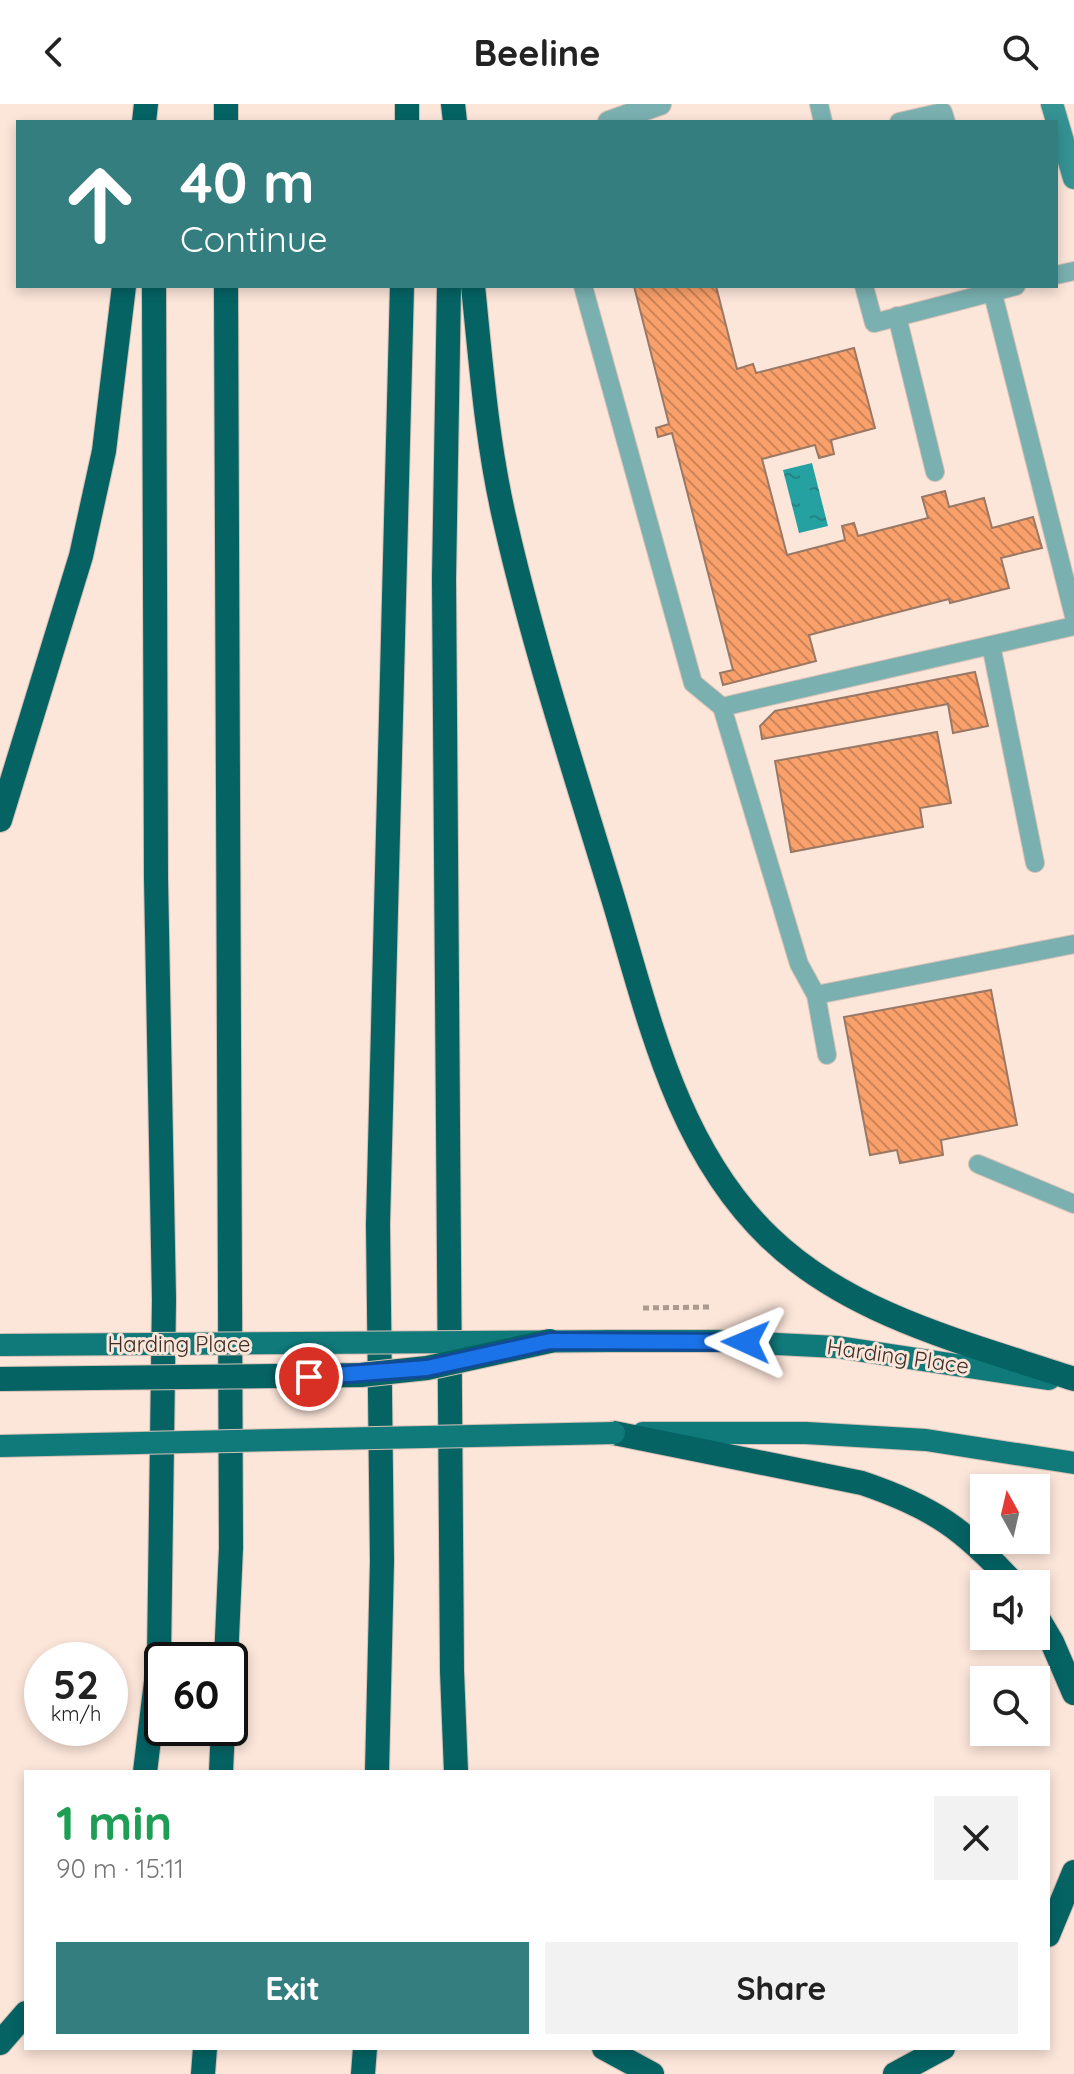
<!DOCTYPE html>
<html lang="en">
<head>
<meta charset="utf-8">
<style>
	body { margin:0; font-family:Quicksand,sans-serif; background:#f2f2f2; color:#222; height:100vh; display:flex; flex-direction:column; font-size:30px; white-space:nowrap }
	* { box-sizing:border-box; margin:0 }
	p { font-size:26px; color:#767676 }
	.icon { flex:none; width:44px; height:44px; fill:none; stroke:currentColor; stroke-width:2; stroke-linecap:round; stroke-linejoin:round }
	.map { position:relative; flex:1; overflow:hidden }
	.panel { position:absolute; left:24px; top:1666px; width:1026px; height:280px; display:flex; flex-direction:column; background:#fff; border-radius:0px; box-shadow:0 4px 12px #0003 }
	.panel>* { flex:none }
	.hud { position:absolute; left:16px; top:16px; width:1042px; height:168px; border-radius:0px; box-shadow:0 4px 12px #0003; background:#357e7f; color:#fff; overflow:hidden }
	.needle { width:52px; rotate:352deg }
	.fabs { position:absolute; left:970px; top:1370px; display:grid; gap:16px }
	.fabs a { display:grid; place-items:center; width:80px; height:80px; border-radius:0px; background:#fff; box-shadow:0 4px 12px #0003; font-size:40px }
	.speed { position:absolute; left:24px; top:1538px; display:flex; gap:16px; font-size:40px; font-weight:700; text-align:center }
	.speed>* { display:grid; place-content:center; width:104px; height:104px; border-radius:50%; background:#fff; box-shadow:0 4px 12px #0003; line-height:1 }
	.speed small { font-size:20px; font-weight:400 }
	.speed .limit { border:4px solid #111; border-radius:12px; background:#fff; color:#111 }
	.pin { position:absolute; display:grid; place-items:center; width:68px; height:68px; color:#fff; margin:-34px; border:4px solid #fff; border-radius:50%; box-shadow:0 2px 8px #0007 }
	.me { position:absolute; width:88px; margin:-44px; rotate:271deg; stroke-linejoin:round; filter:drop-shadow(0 0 6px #0008) }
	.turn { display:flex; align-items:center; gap:28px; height:168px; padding:0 32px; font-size:36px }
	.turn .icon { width:104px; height:104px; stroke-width:2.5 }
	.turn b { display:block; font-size:56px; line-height:68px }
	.round { display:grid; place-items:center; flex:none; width:84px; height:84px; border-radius:0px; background:#f2f2f2 }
	.summary { display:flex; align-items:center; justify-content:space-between; height:136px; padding:0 32px }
	h1 { font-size:48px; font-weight:700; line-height:60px; color:#1e9e55 }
	.button { display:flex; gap:16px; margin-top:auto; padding:16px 32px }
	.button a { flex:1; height:92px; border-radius:0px; background:#357e7f; color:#fff; font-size:32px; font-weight:700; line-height:92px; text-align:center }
	.button a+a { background:#f2f2f2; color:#222 }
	header { display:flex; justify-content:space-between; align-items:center; height:104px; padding:0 32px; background:#fff; font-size:36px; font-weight:700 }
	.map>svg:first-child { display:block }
	.water { fill:url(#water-ripples) }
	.building { fill:url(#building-back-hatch); stroke:#997865; stroke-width:2 }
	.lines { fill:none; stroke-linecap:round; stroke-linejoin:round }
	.service-casing { stroke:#d6c0b5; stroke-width:20 }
	.minor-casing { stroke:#d6c0b5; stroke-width:24 }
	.secondary-casing { stroke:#d6c0b5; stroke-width:24 }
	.primary-casing { stroke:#d6c0b5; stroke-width:24 }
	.motorway-casing { stroke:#d6c0b5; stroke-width:26 }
	.path { stroke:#ac998f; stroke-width:5; stroke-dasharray:6 4; stroke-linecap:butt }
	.service { stroke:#7ab0b0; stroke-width:18 }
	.minor { stroke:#7ab0b0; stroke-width:22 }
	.secondary { stroke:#359394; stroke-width:22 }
	.primary { stroke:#107a7b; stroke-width:22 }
	.motorway { stroke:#056364; stroke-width:24 }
	.primary-bridge-casing { stroke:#d6c0b5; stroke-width:24; stroke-linecap:butt }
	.motorway-bridge-casing { stroke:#d6c0b5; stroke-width:26; stroke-linecap:butt }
	.primary-bridge { stroke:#107a7b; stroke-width:22 }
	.motorway-bridge { stroke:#056364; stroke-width:24 }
	.route-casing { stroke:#114b97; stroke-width:20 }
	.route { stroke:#1a73e8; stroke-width:14 }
	.labels { text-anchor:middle; stroke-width:6; stroke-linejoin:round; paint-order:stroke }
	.street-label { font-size:22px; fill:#3c2e26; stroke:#fce5d9 }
</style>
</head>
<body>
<header><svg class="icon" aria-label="back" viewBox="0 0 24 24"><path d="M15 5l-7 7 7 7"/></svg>Beeline<svg class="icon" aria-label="search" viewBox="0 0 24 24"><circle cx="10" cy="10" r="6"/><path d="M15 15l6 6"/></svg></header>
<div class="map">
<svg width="1074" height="1970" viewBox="0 0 1074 1970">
	<defs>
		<pattern id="water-ripples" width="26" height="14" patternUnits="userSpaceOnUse" patternTransform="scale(2)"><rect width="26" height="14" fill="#26a1a2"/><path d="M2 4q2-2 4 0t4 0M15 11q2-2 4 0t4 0" fill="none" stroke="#228484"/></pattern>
		<pattern id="building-back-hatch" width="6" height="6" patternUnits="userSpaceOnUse" patternTransform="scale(2)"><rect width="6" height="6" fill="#faa16b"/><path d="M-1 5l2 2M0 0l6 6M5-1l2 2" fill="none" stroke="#cc8458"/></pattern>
	</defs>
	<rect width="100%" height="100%" fill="#fce5d9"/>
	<path class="water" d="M812 359 828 422 799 429 783 366Z"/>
	<path class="building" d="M634 182H716L737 265 753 260 756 269 854 244 875 324 831 336 834 350 819 354 815 341 762 355 787 451 845 436 842 422 854 419 858 432 928 414 922 393 945 387 949 403 984 394 992 424 1033 413 1042 444 1001 454 1009 484 950 499 949 495 809 531 816 557 723 581 720 569 733 566 672 329 658 333 656 324 669 320Z
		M975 568 988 622 953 629 948 600 762 635 760 622 775 607Z
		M937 628 951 699 920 704 923 723 791 748 775 657Z
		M991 886 1017 1021 941 1036 943 1051 900 1059 897 1046 870 1051 844 913Z"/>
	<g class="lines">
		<defs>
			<path id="service" d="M819 0 823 18
				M899 18 943 8 946 18
				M1056 171 1074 167
				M583 182 693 579 722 603
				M864 182 874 219 1016 182
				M991 182 1074 512
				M897 212 935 368
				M1074 522 722 603 799 860 816 891 1074 840
				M991 541 1035 759
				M816 891 827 951
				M978 1060 1074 1100"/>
			<path id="minor" d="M609 18 660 0"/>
			<path id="secondary" d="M1052 0 1074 74"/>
			<path id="primary" d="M610 1237H717L837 1243 1049 1275
				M643 1329H806L926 1336 1074 1359"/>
			<path id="motorway" d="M226 0V18
				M453 0 455 18
				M144 18 146 0
				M407 18V0
				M449 182 444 475 452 1567 456 1668
				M473 182C481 260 487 340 505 417 533 540 572 660 609 781 647 904 673 1041 770 1134 851 1212 970 1240 1074 1275
				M0 716 81 452 104 347 124 182
				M614 1329 862 1379C933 1403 964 1425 1014 1480
				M1036 1511 1052 1538 1074 1589
				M226 1556 231 1444 226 182
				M145 1668 159 1553 164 1195 156 774 154 182
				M221 1668 223 1624
				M377 1668 382 1457 378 1120 402 182
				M1048 1831 1074 1768
				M0 1939 26 1909
				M604 1944 652 1970
				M203 1970 205 1944
				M363 1970 365 1944
				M895 1970 943 1944"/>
		</defs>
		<use href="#service" class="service-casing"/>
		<use href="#minor" class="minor-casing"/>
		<use href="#secondary" class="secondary-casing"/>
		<use href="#primary" class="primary-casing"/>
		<use href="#motorway" class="motorway-casing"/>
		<path class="path" d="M643 1204 709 1203"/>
		<use href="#service" class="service"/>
		<use href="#minor" class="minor"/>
		<use href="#secondary" class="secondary"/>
		<use href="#primary" class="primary"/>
		<use href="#motorway" class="motorway"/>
		<defs>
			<path id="primary-bridge" d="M0 1241 610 1237
				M0 1342 614 1329"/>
			<path id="motorway-bridge" d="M0 1275 361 1271 427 1264 550 1237"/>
		</defs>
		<use href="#primary-bridge" class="primary-bridge-casing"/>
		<use href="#motorway-bridge" class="motorway-bridge-casing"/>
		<use href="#primary-bridge" class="primary-bridge"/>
		<use href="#motorway-bridge" class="motorway-bridge"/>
	</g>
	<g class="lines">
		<defs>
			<path id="route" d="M309 1273 427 1264 550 1237 746 1238"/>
		</defs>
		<use href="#route" class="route-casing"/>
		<use href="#route" class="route"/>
	</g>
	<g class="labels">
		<g class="street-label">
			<text x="179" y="1248">Harding Place</text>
			<text transform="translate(898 1252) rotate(8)" y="8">Harding Place</text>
		</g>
	</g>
</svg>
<div class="fabs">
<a><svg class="needle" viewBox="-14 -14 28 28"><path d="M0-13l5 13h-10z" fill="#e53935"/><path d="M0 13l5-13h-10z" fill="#767676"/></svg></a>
<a><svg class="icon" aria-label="sound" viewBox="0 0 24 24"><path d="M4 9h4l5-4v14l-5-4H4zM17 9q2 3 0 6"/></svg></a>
<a><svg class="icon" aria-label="search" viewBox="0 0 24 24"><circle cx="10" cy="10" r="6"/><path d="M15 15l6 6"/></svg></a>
</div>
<div class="speed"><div>52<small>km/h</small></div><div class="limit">60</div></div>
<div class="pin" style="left:309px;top:1273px;background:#d93025"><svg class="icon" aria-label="arrive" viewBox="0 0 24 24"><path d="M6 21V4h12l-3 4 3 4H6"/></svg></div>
<svg class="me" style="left:746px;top:1238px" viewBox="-20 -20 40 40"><path d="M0-17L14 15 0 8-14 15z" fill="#1a73e8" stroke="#fff" stroke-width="4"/></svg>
<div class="hud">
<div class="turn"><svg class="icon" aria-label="ahead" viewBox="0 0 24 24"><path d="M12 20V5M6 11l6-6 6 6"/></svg><div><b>40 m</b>Continue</div></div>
</div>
<section class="panel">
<div class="summary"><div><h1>1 min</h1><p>90 m · 15:11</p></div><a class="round"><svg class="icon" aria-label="close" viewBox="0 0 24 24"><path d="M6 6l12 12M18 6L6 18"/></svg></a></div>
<div class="button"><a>Exit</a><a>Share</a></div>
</section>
</div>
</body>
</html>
